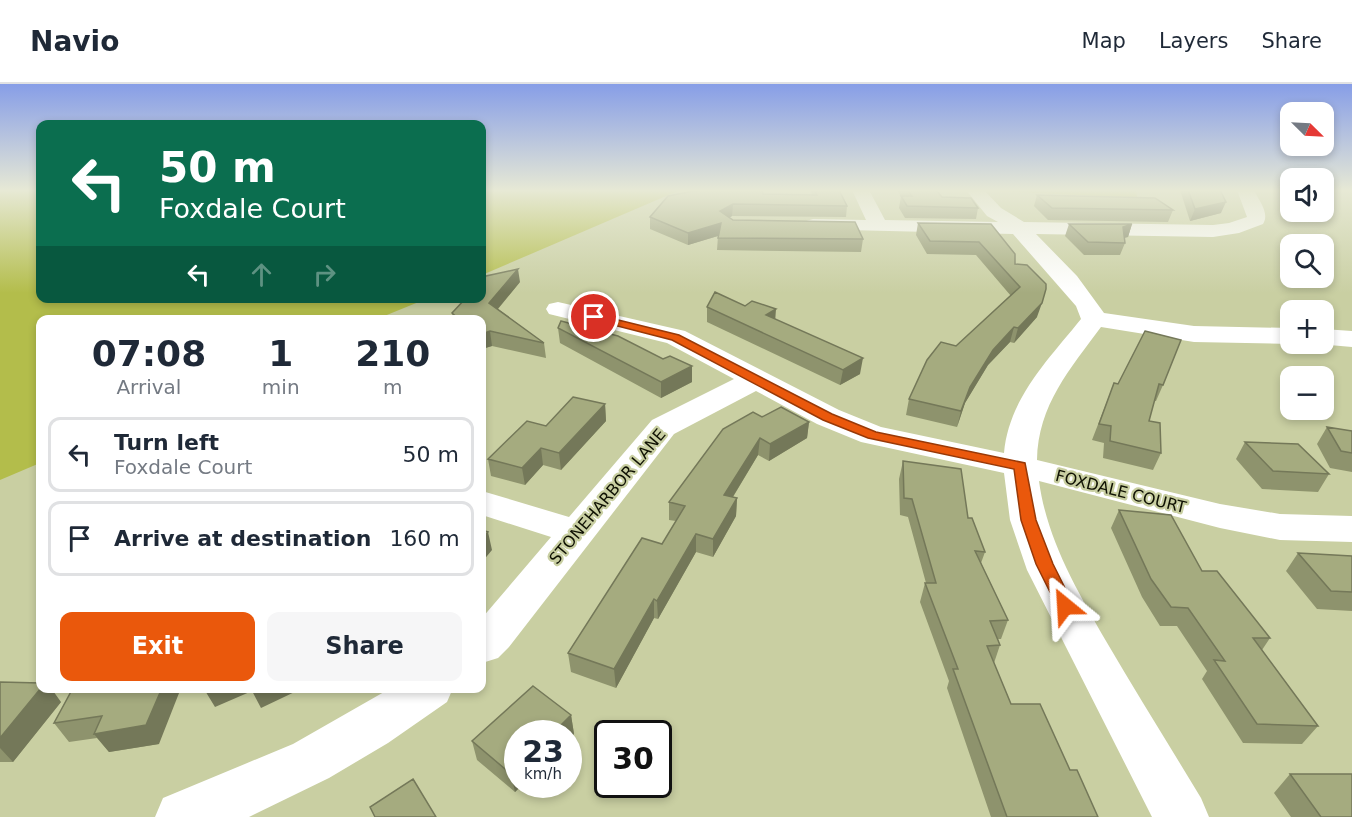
<!DOCTYPE html>
<html lang="en">
<head>
<meta charset="utf-8">
<style>
	body { margin:0; font-family:"DejaVu Sans",sans-serif; background:#f6f6f7; color:#1f2937; height:100vh; display:flex; flex-direction:column; font-size:22px; white-space:nowrap }
	* { box-sizing:border-box; margin:0 }
	p { font-size:20px; color:#747a83 }
	.icon { flex:none; width:33px; height:33px; fill:none; stroke:currentColor; stroke-width:2; stroke-linecap:round; stroke-linejoin:round }
	.map { position:relative; flex:1; overflow:hidden }
	.side { position:absolute; left:36px; top:231px; width:450px; height:378px; display:flex; flex-direction:column; background:#fff; border-radius:12px; box-shadow:0 3px 9px #0003 }
	.side>* { flex:none }
	.guide { position:absolute; left:36px; top:36px; width:450px; height:183px; border-radius:12px; box-shadow:0 3px 9px #0003; background:#0b6e4f; color:#fff; overflow:hidden }
	.needle { width:39px; rotate:114deg }
	.buttons { position:absolute; left:1280px; top:18px; display:grid; gap:12px }
	.buttons a { display:grid; place-items:center; width:54px; height:54px; border-radius:12px; background:#fff; box-shadow:0 3px 9px #0003; font-size:30px }
	.speed { position:absolute; left:504px; top:636px; display:flex; gap:12px; font-size:30px; font-weight:700; text-align:center }
	.speed>* { display:grid; place-content:center; width:78px; height:78px; border-radius:50%; background:#fff; box-shadow:0 3px 9px #0003; line-height:1 }
	.speed small { font-size:15px; font-weight:400 }
	.speed .limit { border:3px solid #111; border-radius:9px; background:#fff; color:#111 }
	.pin { position:absolute; display:grid; place-items:center; width:51px; height:51px; color:#fff; margin:-26px; border:3px solid #fff; border-radius:50%; box-shadow:0 2px 6px #0007 }
	.me { position:absolute; width:66px; margin:-33px; rotate:333deg; stroke-linejoin:round; filter:drop-shadow(0 0 4px #0008) }
	.turn { display:flex; align-items:center; gap:21px; height:126px; padding:0 24px; font-size:27px }
	.turn .icon { width:78px; height:78px; stroke-width:2.5 }
	.turn b { display:block; font-size:42px; line-height:51px }
	.lanes { display:flex; align-items:center; height:57px; padding:0 24px; background:#0003; justify-content:center; gap:30px; direction:ltr }
	.lanes .off { opacity:.35 }
	.eta { display:flex; justify-content:space-evenly; align-items:center; height:102px; text-align:center }
	.eta b { font-size:36px; font-weight:800; line-height:42px }
	.action { display:flex; gap:12px; margin-top:auto; padding:12px 24px }
	.action a { flex:1; height:69px; border-radius:12px; background:#ea580c; color:#fff; font-size:24px; font-weight:800; line-height:69px; text-align:center }
	.action a+a { background:#f6f6f7; color:#1f2937 }
	ul { padding:0; list-style:none }
	li { display:flex; align-items:center; gap:18px; height:75px; margin:0 12px 9px; padding:0 12px; border:3px solid #e0e1e3; border-radius:12px }
	li div { flex:1 }
	li b { display:block; font-size:22px }
	li em { font-style:normal }
	header { display:flex; align-items:center; gap:36px; box-sizing:border-box; height:84px; padding:0 30px; background:#fff; border-bottom:2px solid #e0e1e3 }
	header strong { font-size:28px }
	nav { display:flex; gap:33px; margin-inline-start:auto; font-size:21px }
	.map>svg:first-child { display:block }
	.green { fill:#b3bd4b }
	.lines { fill:none; stroke-linecap:round; stroke-linejoin:round }
	.minor { fill:#fff; fill-rule:evenodd }
	.wall { fill:#8e936d }
	.shaded-wall { fill:#747859 }
	.building { fill:#a5ab7f; stroke:#747859; stroke-width:1.5 }
	.route { fill:#ea580c; stroke:#983908; stroke-width:1.5 }
	.labels { text-anchor:middle; stroke-width:4.5; stroke-linejoin:round; paint-order:stroke }
	.street-label { font-size:16px; fill:#0f1103; stroke:#c9cfa2 }
</style>
</head>
<body>
<header>
<strong>Navio</strong>
<nav><a>Map</a><a>Layers</a><a>Share</a></nav>
</header>
<div class="map">
<svg width="1352" height="733" viewBox="0 0 1352 733">
	<rect width="100%" height="100%" fill="#c9cfa2"/>
	<path class="green" d="M0 106H40V214L426 215 377 235 40 236V379L0 396Z
		M482 106H680L482 191Z
		M996 106H1136L1137 114 997 107Z"/>
	<g class="lines">
		<path class="minor" d="M852 106H869L885 136 998 138 987 132 966 106H984L1001 124 1024 138 1213 141 1229 139 1247 133 1237 106H1254C1259 117 1270 129 1263 140L1239 149 1213 153 1036 150 1077 192 1104 229 1194 242 1290 244 1291 260 1194 258 1101 243C1070 285 1038 321 1037 376L1220 420 1280 430 1352 432V458L1280 456 1220 444 1039 397C1047 456 1077 506 1106 557 1137 610 1169 661 1201 714L1209 733H1152L1027 486 1010 436 1004 389 861 358 817 340 756 307 674 350 509 563 498 574 482 579V534L551 453 482 431V407L569 433 652 336 734 295 667 259 549 230 546 225 549 220 558 218 685 247 839 326 881 343 1004 369C1009 314 1049 275 1081 235L1076 222 1013 150 806 145 803 141 806 137 813 135 866 136Z
			M1323 245 1352 247V263L1318 260H1323Z
			M391 604H453L447 618 388 659 329 694 249 733H155L163 714 293 660Z"/>
	</g>
	<path class="wall" d="M811 106H839L847 122 846 133 732 132 729 134 733 136 863 155 861 168 717 166 718 152 688 161 650 145V133L763 110 812 111Z
		M897 106H936L942 113 978 124 976 135 905 134 899 124 901 112Z
		M1180 106H1220L1221 129 1190 137Z
		M1280 106H1290V114L1284 113Z
		M1323 106H1328L1323 115Z
		M1037 111 1173 126 1168 138 1048 136 1034 122Z
		M918 139 991 140 1015 180 1037 233 1014 259 1010 258 988 281 965 319 957 343 906 331 909 315 1011 212 976 171 927 170 916 151Z
		M1069 140H1132L1128 153 1124 154 1125 159 1120 171H1084L1065 152Z
		M520 198 498 225 544 259 546 274 492 262 482 265V236H453L452 229Z
		M745 222 775 235 860 290 840 301 707 238V223Z
		M558 244 663 275 692 282V298L661 314 560 259Z
		M1145 247 1163 301 1156 317H1154L1149 337 1161 369 1153 386 1103 374 1104 359 1092 356 1114 299 1118 300Z
		M605 320 606 337 561 386 543 381 525 401 491 392 488 375 546 342Z
		M762 333 809 338 807 354 769 377 758 371 733 413 737 414 736 432 713 473 696 468 658 535 654 534 616 604 571 588 568 569 662 460 676 437 669 436V418Z
		M1327 343 1352 347V388L1330 384 1317 360Z
		M1245 358 1329 390 1318 408 1262 405 1236 375Z
		M903 377 968 434 985 468 981 479 1008 536 1001 555H998L1000 561 994 579 1011 620 1070 686 1098 733H991L947 604 949 597 920 518 925 499H926L908 433 900 431 899 395Z
		M1119 426 1202 487 1270 554 1262 566 1318 642 1302 660 1243 659 1202 595 1207 587 1177 542H1160L1142 513 1111 444Z
		M1298 469 1352 472V527L1317 525 1286 487Z
		M0 598 61 618 13 678H0Z
		M73 604 159 660 109 668 97 654 69 658 54 639Z
		M571 631 574 650 515 708 477 676 472 657Z
		M1290 690 1352 733H1291L1274 709Z"/>
	<path class="shaded-wall" d="M1226 118 1221 129 1190 137 1195 125Z
		M733 120 732 132 720 139V127Z
		M721 139V151L688 161V149Z
		M1132 140 1128 153 1118 155 1123 143Z
		M518 185 520 198 491 233 489 219Z
		M1042 219 1037 233 1014 259 1018 244Z
		M776 225 775 239 766 231Z
		M1014 243 1010 258 988 281 965 319 957 343 961 327 970 303 993 266Z
		M490 247 492 262 482 265V250Z
		M863 274 860 290 840 301 843 286Z
		M692 282V298L661 314V298Z
		M605 320 606 337 561 386 559 369Z
		M809 338 807 354 769 377 770 360Z
		M760 354 758 371 723 429 724 411Z
		M541 364 543 381 525 401 522 384Z
		M737 414 736 432 713 473V455Z
		M488 448 492 466 482 478V456Z
		M696 450V468L658 535 657 517Z
		M654 515V534L616 604 614 585Z
		M41 604H51L61 618 13 678 0 664V654Z
		M162 604H181L159 660 109 668 94 650Z
		M303 604 261 624 252 607 215 623 204 605Z
		M571 631 574 650 568 655V650H552Z
		M518 684V700H523L515 708 511 690Z"/>
	<path class="building" d="M699 106H762L763 110 817 111 815 106H839L847 122 733 120 720 127 733 136 855 138 863 155 718 154 721 139 688 149 650 133 668 112Z
		M907 106H936L942 113 971 114 978 124 907 122 901 112H912Z
		M1188 106H1220L1226 118 1195 125Z
		M1037 111 1155 114 1173 126 1052 124Z
		M918 139 991 140 1015 170V180L1027 181 1046 200V205L1042 219 1018 244 1014 243 993 266 970 303 961 327 909 315 927 276 941 258 956 262 1020 203 979 158 930 157Z
		M1069 140H1132L1123 143 1125 159 1088 158Z
		M518 185 489 219 544 259 490 247 482 250V236H460L452 229 466 214H482V198L486 192Z
		M715 208 745 222 752 217 776 225 766 231 863 274 843 286 707 223Z
		M561 237 618 252 663 275 670 272 692 282 661 298 558 244Z
		M1145 247 1181 256 1163 301 1159 300 1149 337 1160 339 1161 369 1110 357 1111 342 1099 340 1114 299 1118 300Z
		M573 313 605 320 559 369 541 364 522 384 488 375 527 337 546 342Z
		M781 323 809 338 770 360 760 354 724 411 737 414 713 455 696 450 657 517 654 515 614 585 568 569 642 454 662 460 685 422 669 418 723 345 753 328 762 333Z
		M1327 343 1352 347V369L1341 367Z
		M1245 358 1298 360 1329 390 1273 387Z
		M903 377 961 385 968 434H972L985 468 975 467 1008 536 990 537 1000 561 987 562 1011 620H1040L1070 686H1077L1098 733H1007L953 585H958L925 499H936L912 415 904 414Z
		M1119 426 1171 431 1202 487H1217L1270 554H1253L1318 642 1257 640 1214 576 1225 577 1188 524 1171 523 1151 495Z
		M482 446 488 448 482 456Z
		M1298 469 1352 472V508L1331 507Z
		M0 598 40 599V604H41L0 654Z
		M533 602 571 631 552 650H518V684L511 690 472 657Z
		M73 604H162L146 641 94 650 102 632 54 639Z
		M1290 690H1352V733H1321Z
		M413 695 436 733H375L370 723Z"/>
	<linearGradient id="sky" x2="0" y2="1"><stop stop-color="#879ee7"/><stop offset="0.51" stop-color="#e7e9d5"/><stop offset="1" stop-color="#e7e9d5" stop-opacity="0"/></linearGradient>
	<rect width="1352" height="209" fill="url(#sky)"/>
	<path class="route" d="M594 230 679 251 832 330 876 348 1025 379 1036 436 1053 480 1074 522 1072 526H1059L1036 480 1021 436 1014 385 868 354 823 336 672 256 590 235V231Z"/>
	<g class="labels">
		<g class="street-label">
			<text transform="translate(1121 407) rotate(14)" y="6">FOXDALE COURT</text>
			<text transform="translate(607 412) rotate(-50)" y="6">STONEHARBOR LANE</text>
		</g>
	</g>
</svg>
<div class="buttons">
<a><svg class="needle" viewBox="-14 -14 28 28"><path d="M0-13l5 13h-10z" fill="#e53935"/><path d="M0 13l5-13h-10z" fill="#747a83"/></svg></a>
<a><svg class="icon" aria-label="sound" viewBox="0 0 24 24"><path d="M4 9h4l5-4v14l-5-4H4zM17 9q2 3 0 6"/></svg></a>
<a><svg class="icon" aria-label="search" viewBox="0 0 24 24"><circle cx="10" cy="10" r="6"/><path d="M15 15l6 6"/></svg></a>
<a>+</a>
<a>−</a>
</div>
<div class="speed"><div>23<small>km/h</small></div><div class="limit">30</div></div>
<div class="pin" style="left:594px;top:233px;background:#d93025"><svg class="icon" aria-label="arrive" viewBox="0 0 24 24"><path d="M6 21V4h12l-3 4 3 4H6"/></svg></div>
<svg class="me" style="left:1065px;top:522px" viewBox="-20 -20 40 40"><path d="M0-17L14 15 0 8-14 15z" fill="#ea580c" stroke="#fff" stroke-width="4"/></svg>
<div class="guide">
<div class="turn"><svg class="icon" aria-label="left" viewBox="0 0 24 24"><path d="M17 20v-9H6M10 6l-5 5 5 5"/></svg><div><b>50 m</b>Foxdale Court</div></div>
<div class="lanes"><svg class="icon" aria-label="left" viewBox="0 0 24 24"><path d="M17 20v-9H6M10 6l-5 5 5 5"/></svg><svg class="icon off" aria-label="ahead" viewBox="0 0 24 24"><path d="M12 20V5M6 11l6-6 6 6"/></svg><svg class="icon off" aria-label="right" viewBox="0 0 24 24"><path d="M7 20v-9h11M14 6l5 5-5 5"/></svg></div>
</div>
<section class="side">
<div class="eta">
<div><b>07:08</b><p>Arrival</p></div>
<div><b>1</b><p>min</p></div>
<div><b>210</b><p>m</p></div>
</div>
<ul>
<li><svg class="icon" aria-label="left" viewBox="0 0 24 24"><path d="M17 20v-9H6M10 6l-5 5 5 5"/></svg><div><b>Turn left</b><p>Foxdale Court</p></div><em>50 m</em></li>
<li><svg class="icon" aria-label="arrive" viewBox="0 0 24 24"><path d="M6 21V4h12l-3 4 3 4H6"/></svg><div><b>Arrive at destination</b></div><em>160 m</em></li>
</ul>
<div class="action"><a>Exit</a><a>Share</a></div>
</section>
</div>
</body>
</html>
